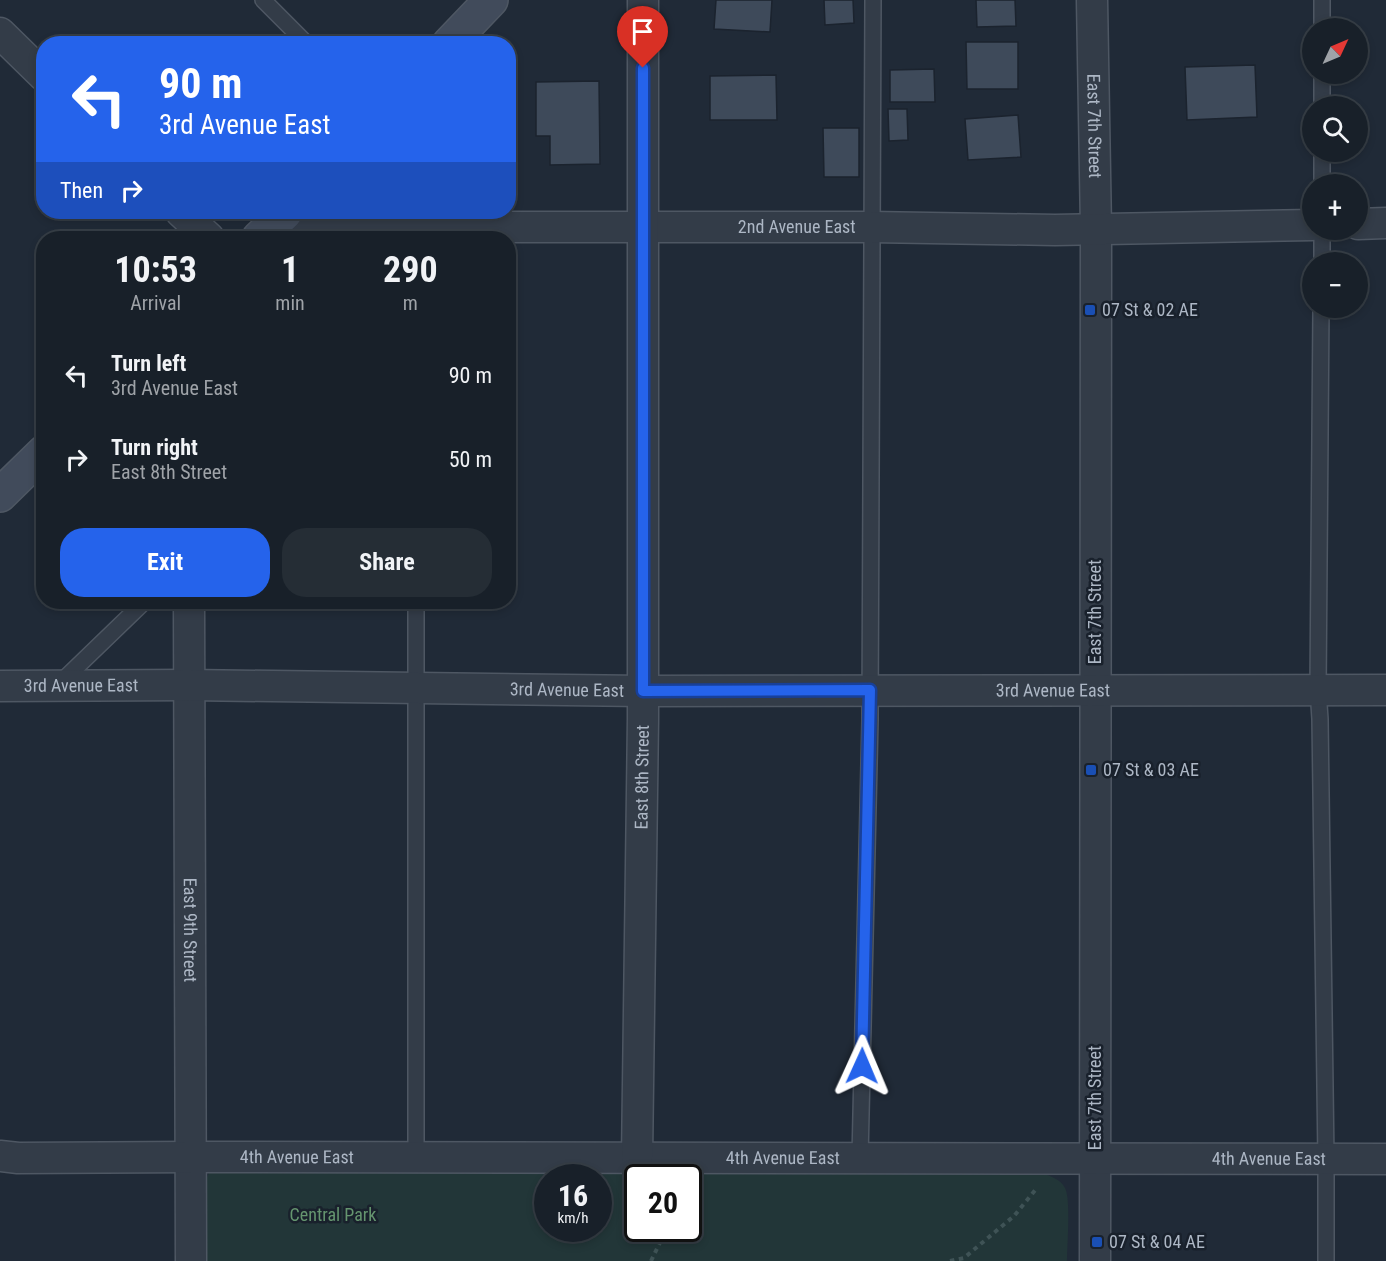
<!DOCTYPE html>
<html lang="en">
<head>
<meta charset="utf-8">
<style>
	body { margin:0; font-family:"Roboto Condensed",sans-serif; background:#252d35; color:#f1f3f6; height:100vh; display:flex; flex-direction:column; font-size:22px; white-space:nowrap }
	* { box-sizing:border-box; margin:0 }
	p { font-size:20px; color:#9fa3a8 }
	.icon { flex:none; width:33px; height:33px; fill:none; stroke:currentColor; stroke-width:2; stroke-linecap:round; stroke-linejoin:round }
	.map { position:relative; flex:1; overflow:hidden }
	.details { position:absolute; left:36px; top:231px; width:480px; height:378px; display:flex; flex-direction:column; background:#182029; border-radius:24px; box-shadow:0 3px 9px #0003,0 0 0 2px #363e46 }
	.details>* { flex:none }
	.hud { position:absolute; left:36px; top:36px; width:480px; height:183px; border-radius:24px; box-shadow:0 3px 9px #0003,0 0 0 2px #363e46; background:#2563eb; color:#fff; overflow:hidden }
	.needle { width:39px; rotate:46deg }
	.controls { position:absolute; left:1302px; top:18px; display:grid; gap:12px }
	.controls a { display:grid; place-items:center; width:66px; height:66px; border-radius:50%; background:#182029; box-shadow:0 3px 9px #0003,0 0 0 2px #363e46; font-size:30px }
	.speed { position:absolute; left:534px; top:1164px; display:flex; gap:12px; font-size:30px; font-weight:700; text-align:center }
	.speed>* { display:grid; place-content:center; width:78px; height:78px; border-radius:50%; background:#182029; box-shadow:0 3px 9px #0003,0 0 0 2px #363e46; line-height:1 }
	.speed small { font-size:15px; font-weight:400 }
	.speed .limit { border:3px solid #111; border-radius:9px; background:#fff; color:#111 }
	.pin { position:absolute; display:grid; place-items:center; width:51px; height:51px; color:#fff; margin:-62px -26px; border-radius:50% 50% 50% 0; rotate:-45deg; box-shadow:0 0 6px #0007 }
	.pin .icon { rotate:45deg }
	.me { position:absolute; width:66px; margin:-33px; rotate:1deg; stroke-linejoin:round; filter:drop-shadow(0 0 4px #0008) }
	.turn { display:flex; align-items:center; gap:21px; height:126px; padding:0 24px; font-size:27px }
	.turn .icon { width:78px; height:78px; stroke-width:2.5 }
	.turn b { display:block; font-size:42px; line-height:51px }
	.then { display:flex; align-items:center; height:57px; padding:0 24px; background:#0003; gap:12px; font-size:22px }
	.eta { display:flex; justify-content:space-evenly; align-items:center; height:102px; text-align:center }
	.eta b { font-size:36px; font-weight:700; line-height:42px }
	.cta { display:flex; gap:12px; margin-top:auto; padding:12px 24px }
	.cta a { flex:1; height:69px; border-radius:24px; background:#2563eb; color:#fff; font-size:24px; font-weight:700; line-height:69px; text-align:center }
	.cta a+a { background:#252d35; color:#f1f3f6 }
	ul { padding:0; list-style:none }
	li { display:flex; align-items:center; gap:18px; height:84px; padding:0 24px }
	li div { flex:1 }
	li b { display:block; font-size:22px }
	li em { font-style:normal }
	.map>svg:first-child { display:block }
	.green { fill:#223638; fill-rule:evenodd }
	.building { fill:#3e4a5a; stroke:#1b232e; stroke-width:1.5 }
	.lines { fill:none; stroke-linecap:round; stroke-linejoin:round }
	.lane-casing { stroke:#4e5763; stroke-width:18 }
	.street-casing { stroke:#4e5763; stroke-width:33 }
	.secondary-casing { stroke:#4e5763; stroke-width:36 }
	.path { stroke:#3f5356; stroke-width:4; stroke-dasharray:4.5 4.5; stroke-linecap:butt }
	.lane { stroke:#333c48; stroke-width:15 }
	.street { stroke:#333c48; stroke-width:30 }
	.secondary { stroke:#414b5b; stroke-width:33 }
	.route-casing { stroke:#184099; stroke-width:15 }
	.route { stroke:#2563eb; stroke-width:10 }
	.transit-dot { fill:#1a4fb4; stroke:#19212c; stroke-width:2 }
	.labels { text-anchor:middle; stroke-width:5; stroke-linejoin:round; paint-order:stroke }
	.street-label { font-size:18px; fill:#adb7c5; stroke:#19212c }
	.poi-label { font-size:18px; fill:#adb7c5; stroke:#19212c; text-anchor:start }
	.park-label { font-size:18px; fill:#65956f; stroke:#19212c }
</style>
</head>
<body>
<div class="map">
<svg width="1386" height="1261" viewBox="0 0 1386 1261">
	<rect width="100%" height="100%" fill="#202a37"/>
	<path class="green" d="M211 1169 1041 1172C1049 1176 1061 1179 1065 1188 1071 1199 1067 1246 1067 1261H204L206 1179ZM548 1178H598V1228H548ZM638 1178H688V1228H638Z"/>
	<path class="building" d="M716 0H772L770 32 714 29Z
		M824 0H853L854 23 825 25Z
		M976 0H1015L1016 26 977 27Z
		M966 42H1018V89H967Z
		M1255 65 1257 117 1187 120 1185 67Z
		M934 69 935 102H890V70Z
		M776 75 777 120H710V76Z
		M599 81 600 164 550 165V136H536V82Z
		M888 109H907L908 140 889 141Z
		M1018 115 1021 157 968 160 965 119Z
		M823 128H859V177H824Z"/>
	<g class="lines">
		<defs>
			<path id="lane" d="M263 0 307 44
				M1322 0V28
				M1322 74V106
				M1322 152V184
				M1322 262V230
				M1321 308 1318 690 1320 719 1326 1160V1261
				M59 684 144 602
				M416 1158V602
				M860 1158 870 720 873 0"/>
			<g id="street">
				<path id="s1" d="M1092 0 1096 229 1095 1261"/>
				<path d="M0 33 44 76"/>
				<path d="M181 212 209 238"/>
				<path id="s2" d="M282 216 322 226 416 227H871L1055 230 1312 225"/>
				<path d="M1358 224 1386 223"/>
				<path id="s3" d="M189 602 191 1261"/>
				<path id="s4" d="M0 686 189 685 643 691 1386 690"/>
				<path id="s5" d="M0 1156 18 1158 191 1157 1386 1159"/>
				<path id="s6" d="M637 1158 643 719V0"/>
			</g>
			<path id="secondary" d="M449 44 491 0
				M259 238 286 212
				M0 495 44 452"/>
		</defs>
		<use href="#lane" class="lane-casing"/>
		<use href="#street" class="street-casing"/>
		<use href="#secondary" class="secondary-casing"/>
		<path class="path" d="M651 1261 667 1228
			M950 1261 964 1258 1014 1216 1037 1188"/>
		<use href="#lane" class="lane"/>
		<use href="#street" class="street"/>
		<use href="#secondary" class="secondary"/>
	</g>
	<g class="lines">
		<defs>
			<path id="route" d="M643 68V691L870 690 862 1066"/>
		</defs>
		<use href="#route" class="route-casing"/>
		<use href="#route" class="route"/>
	</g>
	<g class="transit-dot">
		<rect x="1084" y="304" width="12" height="12" rx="3"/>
		<rect x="1085" y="764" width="12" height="12" rx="3"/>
		<rect x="1091" y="1236" width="12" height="12" rx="3"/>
	</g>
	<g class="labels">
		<g class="street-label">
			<text dy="6" stroke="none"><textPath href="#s1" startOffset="126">East 7th Street</textPath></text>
			<text dy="6" stroke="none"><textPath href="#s2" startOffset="516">2nd Avenue East</textPath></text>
			<text transform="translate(1095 612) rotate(-90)" y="6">East 7th Street</text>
			<text dy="6" stroke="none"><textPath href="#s4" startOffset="81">3rd Avenue East</textPath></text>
			<text dy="6" stroke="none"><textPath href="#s4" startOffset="567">3rd Avenue East</textPath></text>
			<text dy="6" stroke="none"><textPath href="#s4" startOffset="1053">3rd Avenue East</textPath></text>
			<text dy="6" stroke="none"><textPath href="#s6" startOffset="381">East 8th Street</textPath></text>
			<text dy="6" stroke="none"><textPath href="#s3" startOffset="328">East 9th Street</textPath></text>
			<text transform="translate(1095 1098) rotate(-90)" y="6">East 7th Street</text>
			<text dy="6" stroke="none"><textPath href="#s5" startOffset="297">4th Avenue East</textPath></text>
			<text dy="6" stroke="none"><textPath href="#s5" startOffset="783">4th Avenue East</textPath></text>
			<text dy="6" stroke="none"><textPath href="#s5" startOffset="1269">4th Avenue East</textPath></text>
		</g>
		<g class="poi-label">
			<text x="1102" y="316">07 St &amp; 02 AE</text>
			<text x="1103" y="776">07 St &amp; 03 AE</text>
			<text x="1109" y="1248">07 St &amp; 04 AE</text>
		</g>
		<g class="park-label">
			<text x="333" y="1221">Central Park</text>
		</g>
	</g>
</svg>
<div class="controls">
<a><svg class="needle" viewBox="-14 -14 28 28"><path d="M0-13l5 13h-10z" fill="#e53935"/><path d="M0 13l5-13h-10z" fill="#9fa3a8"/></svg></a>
<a><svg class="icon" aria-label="search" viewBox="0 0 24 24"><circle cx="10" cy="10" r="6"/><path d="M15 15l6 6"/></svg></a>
<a>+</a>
<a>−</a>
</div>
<div class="speed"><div>16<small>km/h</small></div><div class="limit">20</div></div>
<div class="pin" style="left:643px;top:68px;background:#d93025"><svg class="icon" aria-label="arrive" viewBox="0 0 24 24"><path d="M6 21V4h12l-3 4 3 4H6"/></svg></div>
<svg class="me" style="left:862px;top:1066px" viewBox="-20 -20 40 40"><path d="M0-17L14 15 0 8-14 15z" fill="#2563eb" stroke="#fff" stroke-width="4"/></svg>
<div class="hud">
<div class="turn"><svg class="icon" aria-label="left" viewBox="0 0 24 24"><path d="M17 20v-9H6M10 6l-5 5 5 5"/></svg><div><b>90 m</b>3rd Avenue East</div></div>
<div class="then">Then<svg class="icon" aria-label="right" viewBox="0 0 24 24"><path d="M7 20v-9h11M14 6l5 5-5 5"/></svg></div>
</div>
<section class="details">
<div class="eta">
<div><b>10:53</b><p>Arrival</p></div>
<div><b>1</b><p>min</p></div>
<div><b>290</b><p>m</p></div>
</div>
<ul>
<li><svg class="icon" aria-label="left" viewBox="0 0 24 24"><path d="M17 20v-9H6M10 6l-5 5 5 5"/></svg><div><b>Turn left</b><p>3rd Avenue East</p></div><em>90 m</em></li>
<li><svg class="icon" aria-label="right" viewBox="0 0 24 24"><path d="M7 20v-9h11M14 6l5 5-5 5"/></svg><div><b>Turn right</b><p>East 8th Street</p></div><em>50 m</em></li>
</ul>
<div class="cta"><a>Exit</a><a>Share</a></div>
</section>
</div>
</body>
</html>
